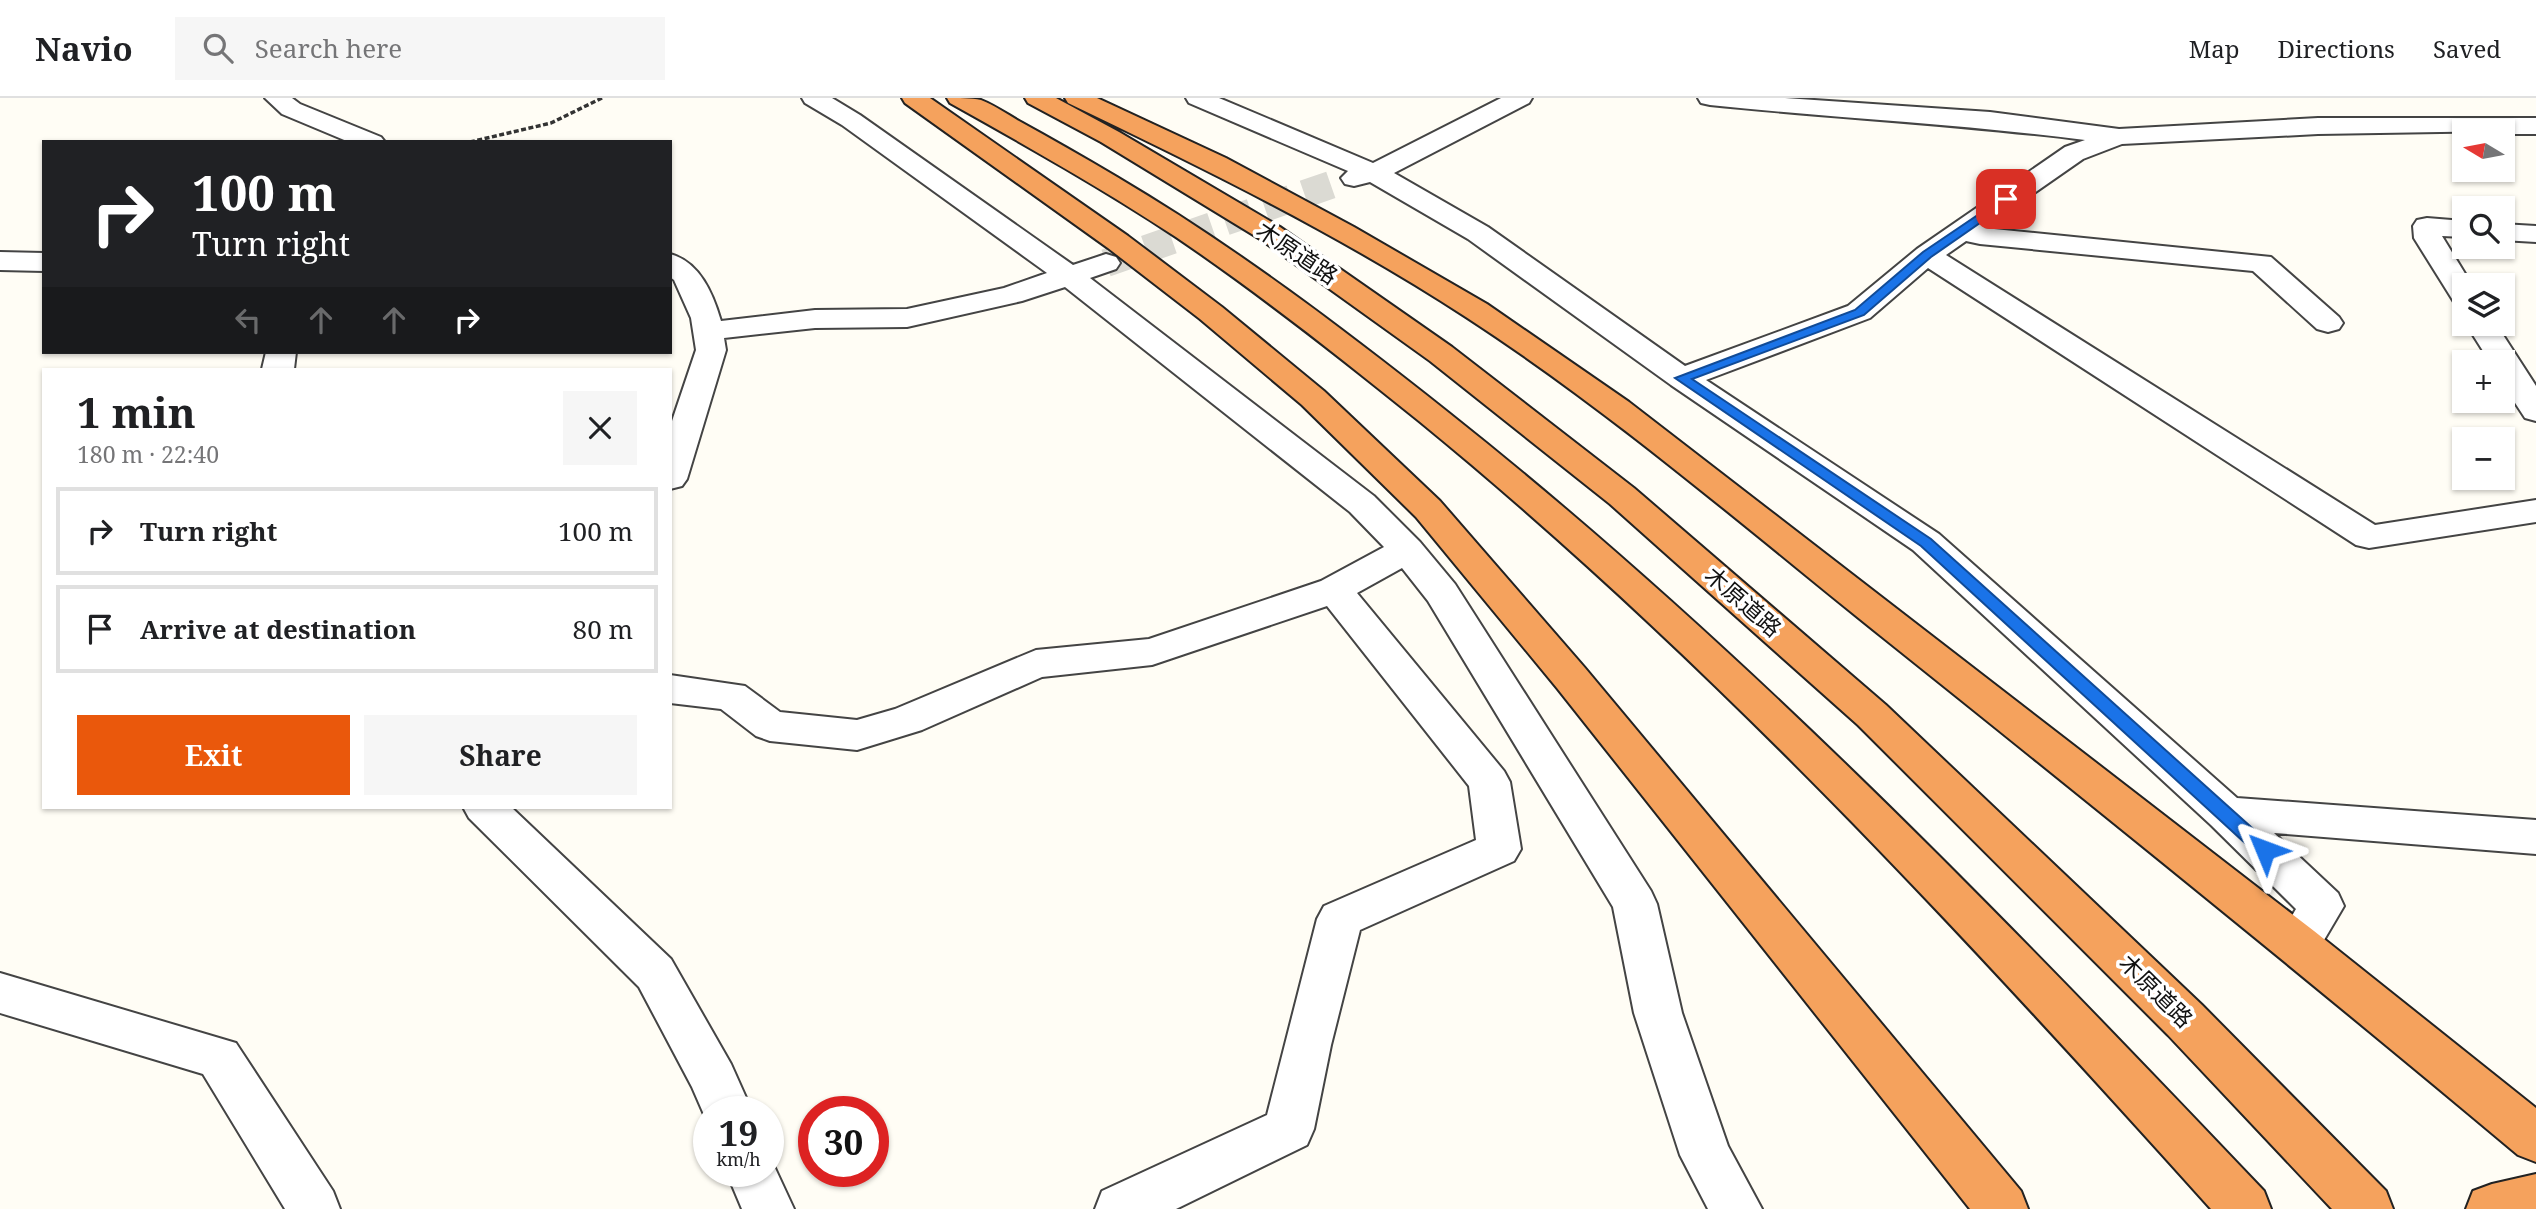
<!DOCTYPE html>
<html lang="en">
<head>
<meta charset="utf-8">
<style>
	body { margin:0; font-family:"Noto Serif","Noto Sans JP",serif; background:#f6f6f6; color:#202124; height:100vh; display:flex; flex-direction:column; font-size:26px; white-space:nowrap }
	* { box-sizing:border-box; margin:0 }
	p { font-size:23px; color:#757577 }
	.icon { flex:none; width:38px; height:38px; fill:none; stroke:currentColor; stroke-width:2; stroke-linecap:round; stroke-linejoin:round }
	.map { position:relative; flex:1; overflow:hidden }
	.sheet { position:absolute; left:42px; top:270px; width:630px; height:441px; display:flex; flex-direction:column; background:#fff; border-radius:0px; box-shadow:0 2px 5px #0004 }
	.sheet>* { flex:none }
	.hud { position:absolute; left:42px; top:42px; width:630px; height:214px; border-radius:0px; box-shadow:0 2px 5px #0004; background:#202124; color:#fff; overflow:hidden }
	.needle { width:46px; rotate:280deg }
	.controls { position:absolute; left:2452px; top:21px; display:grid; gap:14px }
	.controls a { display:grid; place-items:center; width:63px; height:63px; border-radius:0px; background:#fff; box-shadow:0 2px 5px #0004; font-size:35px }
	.speed { position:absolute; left:693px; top:998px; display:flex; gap:14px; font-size:35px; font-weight:700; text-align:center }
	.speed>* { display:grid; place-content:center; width:91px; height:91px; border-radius:50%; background:#fff; box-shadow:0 2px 5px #0004; line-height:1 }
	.speed small { font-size:18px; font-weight:400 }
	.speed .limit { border:10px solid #d22; background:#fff; color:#111 }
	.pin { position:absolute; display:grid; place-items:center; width:60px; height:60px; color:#fff; margin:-30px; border-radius:14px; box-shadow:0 4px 10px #0006 }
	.me { position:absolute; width:77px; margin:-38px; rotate:314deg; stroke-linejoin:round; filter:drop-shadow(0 0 5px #0008) }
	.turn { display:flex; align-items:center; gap:24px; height:147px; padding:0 35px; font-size:32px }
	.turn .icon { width:91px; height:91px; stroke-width:2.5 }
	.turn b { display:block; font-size:49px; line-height:60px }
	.lanes { display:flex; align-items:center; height:66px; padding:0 35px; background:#0003; justify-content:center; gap:35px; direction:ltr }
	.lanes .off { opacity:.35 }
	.round { display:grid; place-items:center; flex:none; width:74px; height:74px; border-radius:0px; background:#f6f6f6 }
	.headline { display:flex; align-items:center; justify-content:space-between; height:119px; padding:0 35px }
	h1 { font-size:42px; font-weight:700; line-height:52px }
	.primary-button { display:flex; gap:14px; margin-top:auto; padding:14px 35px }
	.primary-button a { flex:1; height:80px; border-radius:0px; background:#ea580c; color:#fff; font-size:28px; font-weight:700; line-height:80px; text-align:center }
	.primary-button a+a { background:#f6f6f6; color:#202124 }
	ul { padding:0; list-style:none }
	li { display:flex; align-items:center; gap:21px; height:88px; margin:0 14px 10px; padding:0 21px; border:4px solid #e0e0e0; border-radius:0px }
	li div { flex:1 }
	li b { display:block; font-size:26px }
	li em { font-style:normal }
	header { display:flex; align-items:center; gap:42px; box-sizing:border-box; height:98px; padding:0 35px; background:#fff; border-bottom:2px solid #e0e0e0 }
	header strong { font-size:33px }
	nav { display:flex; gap:38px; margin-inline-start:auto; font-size:24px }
	.search { width:490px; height:63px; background:#f6f6f6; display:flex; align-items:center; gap:18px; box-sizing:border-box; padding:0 24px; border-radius:0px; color:#757577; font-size:26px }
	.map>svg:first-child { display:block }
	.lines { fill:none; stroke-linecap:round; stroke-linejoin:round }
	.street-tunnel { stroke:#dbdad3; stroke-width:28; stroke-dasharray:28 14; stroke-linecap:butt }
	.street-casing { stroke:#444; stroke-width:4 }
	.highway-casing { stroke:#222; stroke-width:4 }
	.path { stroke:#333; stroke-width:3.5; stroke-dasharray:5 2.5; stroke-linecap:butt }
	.street { fill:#fff; fill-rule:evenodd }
	.highway { fill:#f5a25d; fill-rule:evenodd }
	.route { fill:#1a73e8; stroke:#114b97; stroke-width:2 }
	.labels { text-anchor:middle; stroke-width:7; stroke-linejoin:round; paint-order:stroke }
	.street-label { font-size:23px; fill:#111; stroke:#fff }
</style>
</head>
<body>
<header>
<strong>Navio</strong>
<div class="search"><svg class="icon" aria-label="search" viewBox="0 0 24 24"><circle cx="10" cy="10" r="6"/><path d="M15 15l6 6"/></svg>Search here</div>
<nav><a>Map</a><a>Directions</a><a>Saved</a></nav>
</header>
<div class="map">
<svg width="2536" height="1111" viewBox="0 0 2536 1111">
	<rect width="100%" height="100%" fill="#fffdf5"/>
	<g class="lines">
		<path class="street-tunnel" d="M1106 165 1339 84"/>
		<defs>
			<path id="street" d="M265 0H292L300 6 381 39 385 44H349L282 16Z
				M802 0H832L860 17 1073 167 1106 156 1116 159 1120 165 1116 171 1090 180 1374 398 1420 444 1455 486 1651 793 1657 806 1682 915 1728 1048 1762 1111H1708L1680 1057 1634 915 1613 809 1428 503 1402 470 1357 495 1504 673 1510 684 1521 751 1514 763 1360 832 1331 947 1314 1031 1307 1047 1176 1111H1095L1102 1093 1267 1017 1317 821 1324 808 1476 742 1469 688 1327 508 1152 567 1042 579 922 632 857 652 770 643 756 638 721 611 670 605V577L745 588 780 614 857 622 895 611 1036 552 1149 541 1321 483 1384 449 1350 414 1065 189 1022 203 907 229 815 230 724 240 726 252 687 381 682 388 670 391V329L696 252 691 220 674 182 670 179V156C700 164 713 196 721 223L815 212 907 211 1004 190 1047 175 842 27 805 5Z
				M1186 0H1219L1373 65 1501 0H1532L1529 5 1394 75 1488 129 1685 268 1848 208 1917 151 2065 49 2085 42C1961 26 1835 20 1710 7L1701 5 1698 0H1785L1990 14 2119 31 2318 20H2536V36H2502V33L2318 36 2122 46 2083 61 1984 130 2271 159 2339 219 2343 225 2339 231 2328 234 2317 231 2253 173 1980 146 1966 143 1946 157 2375 427 2536 402V424L2369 450 2356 447 1928 170 1870 220 1706 282 1939 436 2237 700 2536 722V756L2274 735 2338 795 2344 808 2314 859 2298 865 2282 859 2275 846 2296 811 2211 727 1913 452 1671 287 1468 141 1370 84 1354 88 1345 86 1341 80 1348 73 1189 5Z
				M2427 120 2464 123V139L2442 138 2472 187H2464V207L2454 204 2414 140 2413 128 2417 122Z
				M2502 126 2536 128V144L2502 142Z
				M0 154 44 155V173L0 172Z
				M2466 226H2496L2536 288V323L2525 320 2502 285V264H2490Z
				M266 254H296L294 271H262Z
				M463 709H511L671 861 731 966 752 1013H709V1028L692 989 639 889 469 720Z
				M0 875 236 945 333 1093 340 1111H285L203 976 0 915Z
				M768 1055 794 1111H742L726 1073H768Z"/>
			<path id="highway" d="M902 0H930L1128 138 1222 209 1324 293 1440 403 1585 570 2021 1093 2028 1111H1970L1557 590 1416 419 1302 307 1200 221 1108 150 905 5Z
				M947 0C958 0 971 0 981 2 994 7 1007 16 1019 23 1052 41 1085 60 1117 79 1234 148 1343 231 1449 315 1744 549 2005 821 2264 1093L2271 1111H2211C1962 834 1708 559 1419 323 1340 259 1260 196 1176 139 1103 91 1027 48 950 5Z
				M1025 0H1056L1119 34 1280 129 1452 249 1634 390 1886 607 2202 907 2386 1093 2393 1111H2332L2168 937 1858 627 1610 406 1430 263 1260 141 1101 44 1028 5Z
				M1065 0H1097L1226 60 1354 129 1487 206 1629 304 2314 833 2536 1010V1064L2518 1057C2308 881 2095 709 1881 538 1745 429 1612 314 1466 219 1340 137 1204 70 1068 5Z
				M2536 1076V1111H2466L2473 1093 2492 1086Z"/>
		</defs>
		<use href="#street" class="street-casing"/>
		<use href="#highway" class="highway-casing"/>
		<path class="path" d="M470 44 551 25 602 0"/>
		<use href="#street" class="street"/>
		<use href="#highway" class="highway"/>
	</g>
	<path class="route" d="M2006 98 2012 101 2010 104 1931 159 1864 217 1692 281 1931 441 2271 747 2274 752 2271 757H2258L1921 448 1675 280 1855 212 1923 154Z"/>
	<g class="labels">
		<g class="street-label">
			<text transform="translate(1297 155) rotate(34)" y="8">木原道路</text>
			<text transform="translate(1743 504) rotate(41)" y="8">木原道路</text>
			<text transform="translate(2156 893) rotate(45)" y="8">木原道路</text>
		</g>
	</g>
</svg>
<div class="controls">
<a><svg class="needle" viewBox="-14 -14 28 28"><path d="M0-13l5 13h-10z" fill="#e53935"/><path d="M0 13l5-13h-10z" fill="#757577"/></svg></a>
<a><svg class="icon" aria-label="search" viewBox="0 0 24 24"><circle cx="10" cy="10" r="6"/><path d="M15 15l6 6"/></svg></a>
<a><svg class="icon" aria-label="layers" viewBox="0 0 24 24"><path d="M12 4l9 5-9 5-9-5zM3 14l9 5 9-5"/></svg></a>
<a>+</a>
<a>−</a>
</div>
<div class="speed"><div>19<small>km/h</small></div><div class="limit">30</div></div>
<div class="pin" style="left:2006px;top:101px;background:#d93025"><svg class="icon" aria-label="arrive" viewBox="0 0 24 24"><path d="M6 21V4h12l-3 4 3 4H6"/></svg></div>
<svg class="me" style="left:2265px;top:752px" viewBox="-20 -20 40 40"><path d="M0-17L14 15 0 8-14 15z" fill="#1a73e8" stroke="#fff" stroke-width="4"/></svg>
<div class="hud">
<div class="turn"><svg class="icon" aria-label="right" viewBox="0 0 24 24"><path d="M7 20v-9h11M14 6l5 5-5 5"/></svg><div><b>100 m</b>Turn right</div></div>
<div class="lanes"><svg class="icon off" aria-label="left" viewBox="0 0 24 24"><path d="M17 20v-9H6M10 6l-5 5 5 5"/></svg><svg class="icon off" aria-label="ahead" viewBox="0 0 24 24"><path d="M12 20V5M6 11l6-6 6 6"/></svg><svg class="icon off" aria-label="ahead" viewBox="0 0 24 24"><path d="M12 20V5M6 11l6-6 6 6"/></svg><svg class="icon" aria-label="right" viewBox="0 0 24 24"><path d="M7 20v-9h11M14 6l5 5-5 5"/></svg></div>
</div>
<section class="sheet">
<div class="headline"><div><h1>1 min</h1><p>180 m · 22:40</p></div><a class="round"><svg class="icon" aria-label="close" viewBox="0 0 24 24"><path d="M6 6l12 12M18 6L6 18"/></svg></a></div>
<ul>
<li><svg class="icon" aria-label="right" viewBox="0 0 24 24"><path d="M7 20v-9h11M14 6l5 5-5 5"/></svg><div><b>Turn right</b></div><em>100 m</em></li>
<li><svg class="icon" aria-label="arrive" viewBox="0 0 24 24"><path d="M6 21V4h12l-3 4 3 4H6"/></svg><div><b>Arrive at destination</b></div><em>80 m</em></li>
</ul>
<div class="primary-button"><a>Exit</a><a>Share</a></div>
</section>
</div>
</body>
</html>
